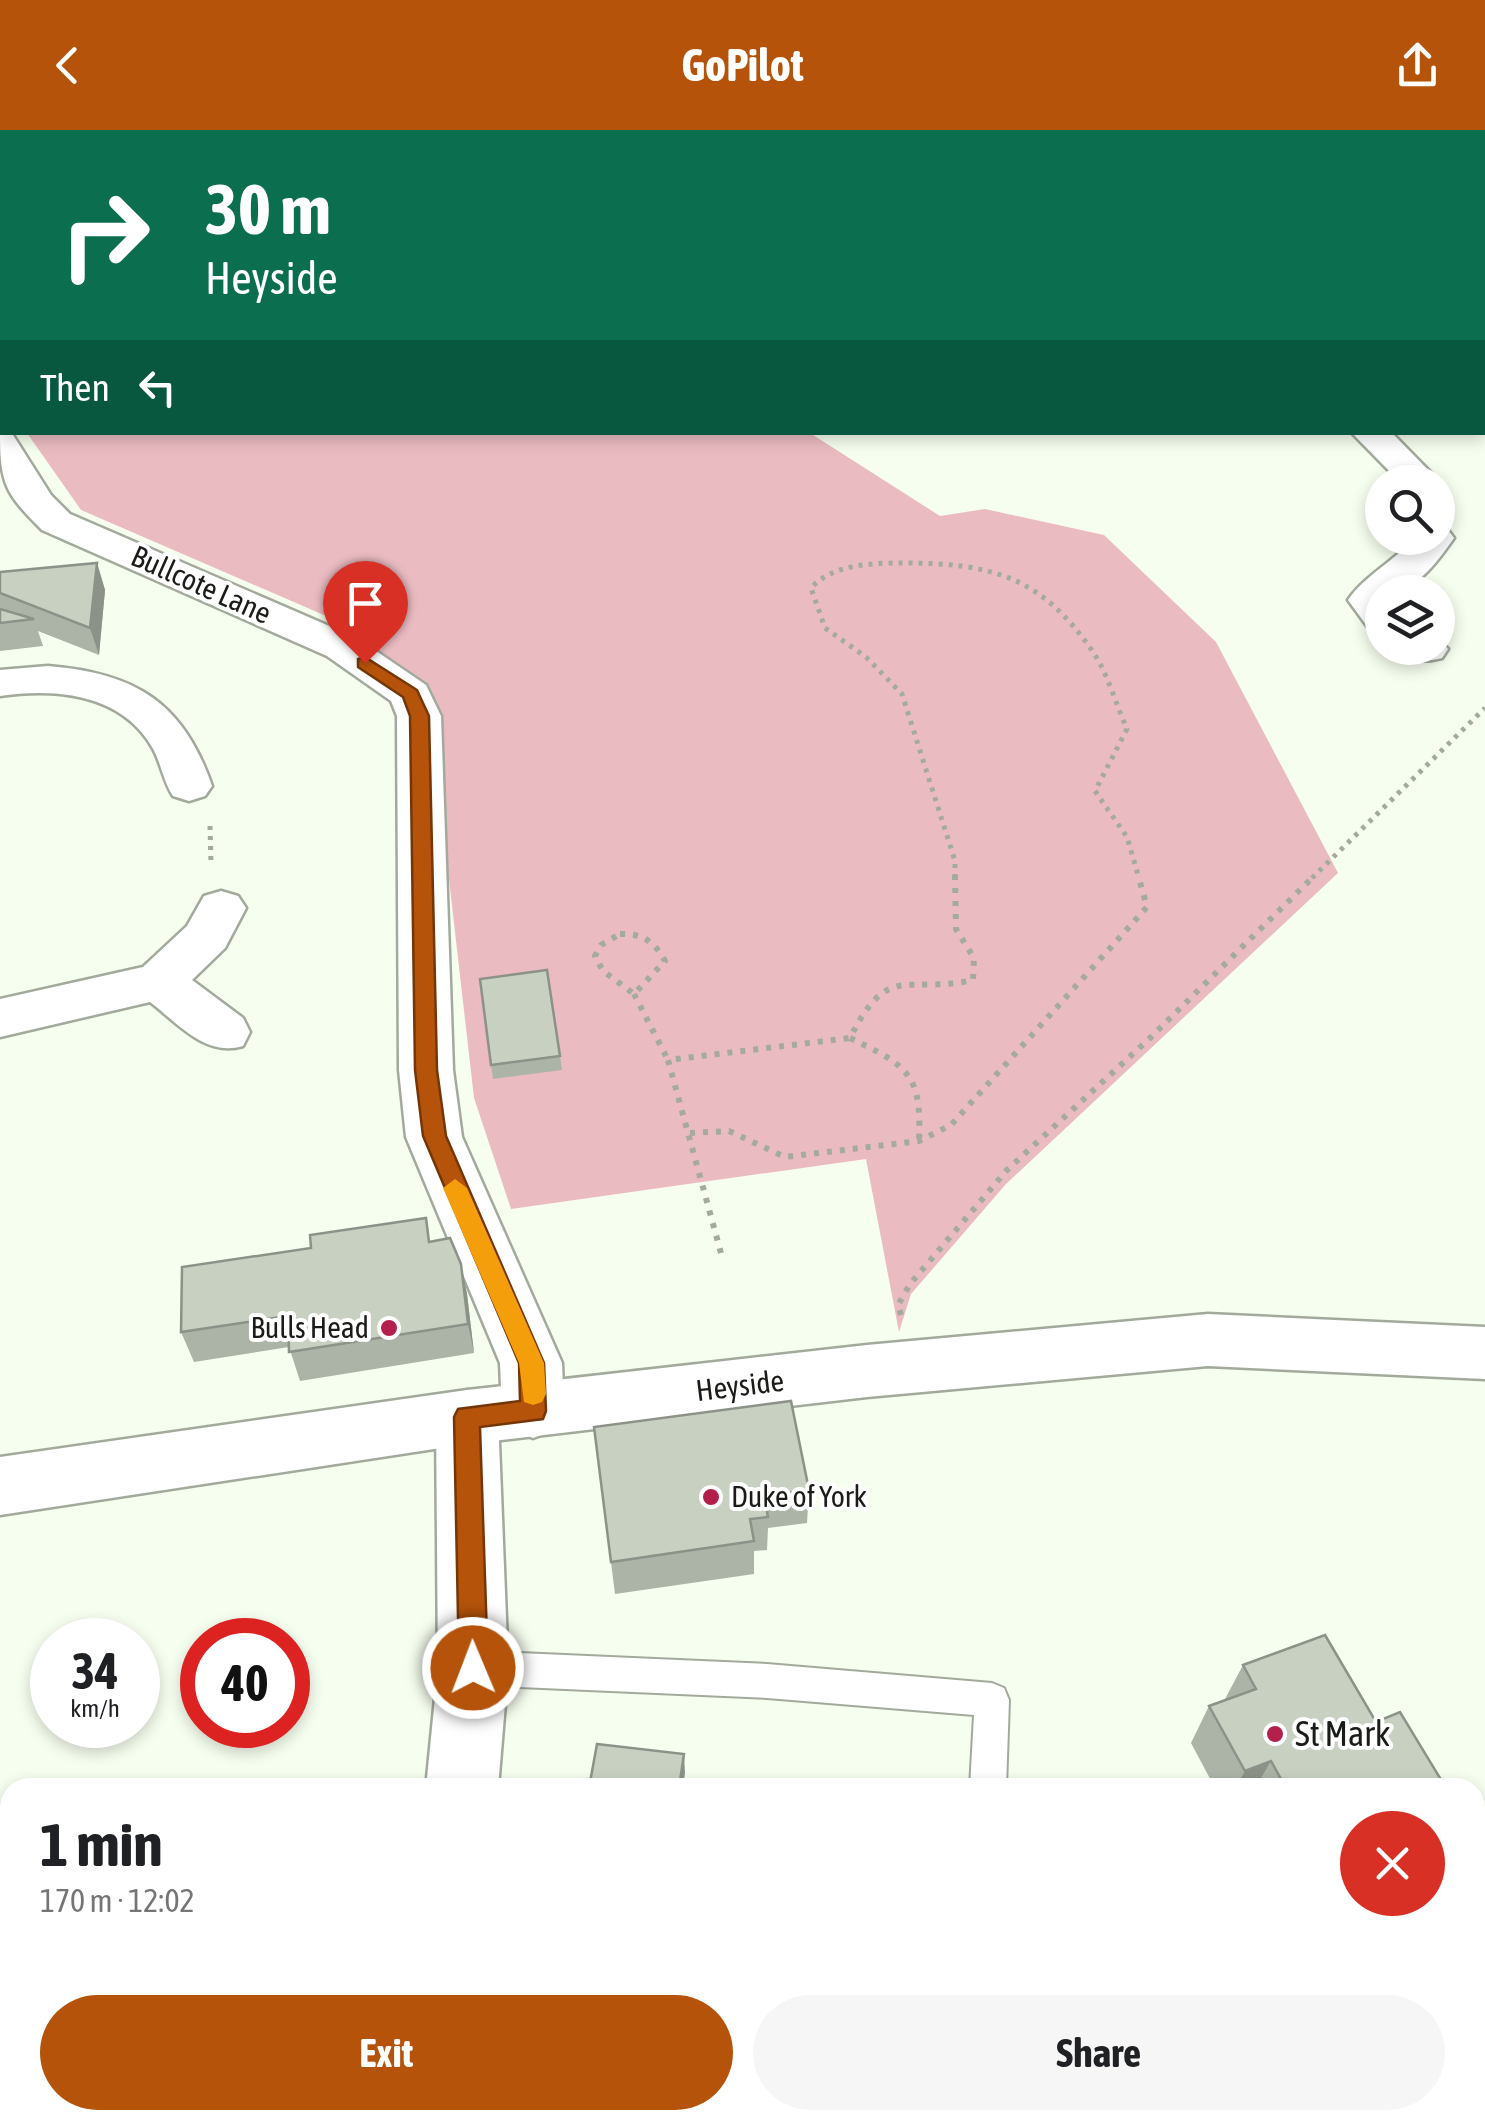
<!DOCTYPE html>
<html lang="en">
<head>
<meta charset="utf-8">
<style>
	body { margin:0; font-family:"Asap Condensed",sans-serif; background:#f6f6f6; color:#202124; height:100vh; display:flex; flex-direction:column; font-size:38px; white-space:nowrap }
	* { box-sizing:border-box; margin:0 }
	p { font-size:32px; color:#757577 }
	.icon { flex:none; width:55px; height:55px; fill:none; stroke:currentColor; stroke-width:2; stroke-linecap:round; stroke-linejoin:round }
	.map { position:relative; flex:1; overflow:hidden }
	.panel { position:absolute; left:0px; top:1648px; width:1485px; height:352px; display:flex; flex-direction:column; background:#fff; border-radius:30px 30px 0 0; box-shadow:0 5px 15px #0003 }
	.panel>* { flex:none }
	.guide { position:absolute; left:0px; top:0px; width:1485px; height:305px; box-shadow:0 5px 15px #0003; background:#0b6e4f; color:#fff; overflow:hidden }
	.tools { position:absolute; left:1365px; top:335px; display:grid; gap:20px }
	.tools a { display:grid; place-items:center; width:90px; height:90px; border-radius:50%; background:#fff; box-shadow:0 5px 15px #0003; font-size:50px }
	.speed { position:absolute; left:30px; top:1488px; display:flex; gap:20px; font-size:50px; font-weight:700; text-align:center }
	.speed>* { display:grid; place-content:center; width:130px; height:130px; border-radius:50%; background:#fff; box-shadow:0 5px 15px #0003; line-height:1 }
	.speed small { font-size:25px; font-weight:400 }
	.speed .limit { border:15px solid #d22; background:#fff; color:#111 }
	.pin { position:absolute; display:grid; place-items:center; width:85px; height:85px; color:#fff; margin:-102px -42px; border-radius:50% 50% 50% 0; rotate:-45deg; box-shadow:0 0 10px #0007 }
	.pin .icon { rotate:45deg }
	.me { position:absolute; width:110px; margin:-55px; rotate:359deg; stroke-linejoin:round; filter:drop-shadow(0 0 8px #0008) }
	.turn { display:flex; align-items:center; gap:35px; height:210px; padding:0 40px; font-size:45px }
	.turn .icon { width:130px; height:130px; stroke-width:2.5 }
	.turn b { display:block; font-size:70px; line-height:85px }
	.then { display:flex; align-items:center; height:95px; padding:0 40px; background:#0003; gap:20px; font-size:38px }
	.round { display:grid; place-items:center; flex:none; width:105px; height:105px; border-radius:52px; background:#f6f6f6 }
	.headline { display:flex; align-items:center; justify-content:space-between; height:170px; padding:0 40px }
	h1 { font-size:60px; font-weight:700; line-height:75px }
	.primary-button { display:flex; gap:20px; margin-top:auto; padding:20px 40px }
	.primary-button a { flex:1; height:115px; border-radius:60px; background:#b45309; color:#fff; font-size:40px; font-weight:700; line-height:115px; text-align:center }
	.primary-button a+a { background:#f6f6f6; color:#202124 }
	header { display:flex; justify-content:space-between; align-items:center; height:130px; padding:0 40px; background:#b45309; color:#fff; font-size:45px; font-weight:700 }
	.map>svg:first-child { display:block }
	.green { fill:#eabcc2 }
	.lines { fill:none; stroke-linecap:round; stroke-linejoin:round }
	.service-casing { stroke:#a2aa9c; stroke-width:4 }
	.minor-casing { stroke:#a2aa9c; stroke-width:5 }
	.tertiary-casing { stroke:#a2aa9c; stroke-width:5 }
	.secondary-casing { stroke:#a2aa9c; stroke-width:5 }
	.path-far1 { stroke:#a5aa9f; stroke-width:5; stroke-dasharray:4 6; stroke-linecap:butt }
	.path { stroke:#a5aa9f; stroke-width:6; stroke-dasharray:5 8; stroke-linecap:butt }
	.service { fill:#fff; fill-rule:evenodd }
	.minor { fill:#fff; fill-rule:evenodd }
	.tertiary { fill:#fff; fill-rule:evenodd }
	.secondary { fill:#fff; fill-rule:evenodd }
	.wall { fill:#acb3a7 }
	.shaded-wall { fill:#8c9288 }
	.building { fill:#c8d0c2; stroke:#8c9288; stroke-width:2.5 }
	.route { fill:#b45309; stroke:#753606; stroke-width:2.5 }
	.slow { fill:#f59e0b }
	.poi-dot { fill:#b2204b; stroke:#fff; stroke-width:4 }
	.labels { text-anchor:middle; stroke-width:8; stroke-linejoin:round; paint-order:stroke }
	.street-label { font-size:30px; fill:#1a1c17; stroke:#fff }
	.poi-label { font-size:30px; fill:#1a1c17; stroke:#fff; text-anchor:end }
	.near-poi-label { font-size:35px; fill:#1a1c17; stroke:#fff; text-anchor:start }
</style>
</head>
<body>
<header><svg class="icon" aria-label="back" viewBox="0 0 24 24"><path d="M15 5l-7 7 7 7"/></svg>GoPilot<svg class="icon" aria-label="share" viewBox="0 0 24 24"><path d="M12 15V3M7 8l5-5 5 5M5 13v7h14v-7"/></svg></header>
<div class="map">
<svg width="1485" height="1998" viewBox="0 0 1485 1998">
	<rect width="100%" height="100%" fill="#f6feef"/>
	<path class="green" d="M0 0H299L2 2 0 196Z
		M360 0H1376L1379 2H357Z
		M27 303H810L940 386 985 379 1104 405 1216 512 1338 743 1006 1054 911 1164 899 1202 866 1029 511 1079 474 968 427 557 340 492 81 380Z"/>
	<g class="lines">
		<defs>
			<path id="service" d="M1414 0H1430L1431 2H1416Z
				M1482 26H1485V35H1482Z
				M473 1521 767 1534 992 1553 1004 1558 1009 1570 1006 1658H970L974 1585 767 1568 473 1555 461 1550 456 1538 461 1526Z
				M0 1816 10 1820V1879L0 1875Z
				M43 1990H83L86 1998H46Z"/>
			<path id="minor" d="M1482 101H1485V121L1482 120Z
				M1482 220H1485V240H1482Z
				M1351 302H1391L1440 352 1438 356V352H1400Z
				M1438 397 1448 400 1454 408C1435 435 1416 462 1382 462V499L1367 496 1348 470C1365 445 1395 431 1414 408H1438Z
				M1438 508 1448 519 1442 528C1426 532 1414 533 1404 518H1438Z
				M48 536C135 543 183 572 212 656L205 666 189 671 173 666C163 651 161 632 152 617 121 563 54 558 0 566V540Z
				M221 761 238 766 246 778 225 818 192 850 243 888 250 902 243 916C205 927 179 894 150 872L0 907V869L143 837 187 796 204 766Z
				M10 1685V1762L0 1766V1689Z"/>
			<path id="tertiary" d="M0 302 13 305 51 365 70 384 357 508 426 555 441 586 453 940 462 1007 562 1233 564 1281 555 1300 533 1308 511 1300 502 1281 500 1233 406 1007 399 940 397 586 391 571 327 526 42 400C5 363 0 354 0 302Z
				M467 1260 489 1268 498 1287 508 1538 498 1658H426L438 1538 436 1287 445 1268Z
				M377 1990H457V1998H375Z"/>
			<path id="secondary" d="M1208 1184 1485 1197V1249L1208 1236 867 1267 467 1314 0 1385V1327L467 1260 867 1215Z"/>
		</defs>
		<use href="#service" class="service-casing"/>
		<use href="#minor" class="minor-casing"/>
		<use href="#tertiary" class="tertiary-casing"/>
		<use href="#secondary" class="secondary-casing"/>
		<path class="path-far1" d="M210 696 211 734
			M955 748V731L902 564 866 527 825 498 811 458C833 434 871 433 903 433 991 433 1041 446 1093 522 1108 544 1116 575 1127 599L1095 661 1127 707 1139 748
			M1312 748 1485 578"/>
		<path class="path" d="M620 804C642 803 655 812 665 831L634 864 603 841 595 826 601 815Z
			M634 864 668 930
			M850 908C908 936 922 944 919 1011
			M690 1003 729 1001 785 1027 919 1011 951 995 1147 777 1138 745
			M721 1123 668 930 850 908C889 831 904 865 973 850L974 828 956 799 955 745
			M901 1185 898 1175 910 1154 1007 1040 1150 908 1315 745"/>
		<use href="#service" class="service"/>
		<use href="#minor" class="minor"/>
		<use href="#tertiary" class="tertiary"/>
		<use href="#secondary" class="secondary"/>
	</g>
	<path class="wall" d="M1437 0H1485V5H1482V2H1439Z
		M97 433 105 460 99 525 38 501 43 516 0 521V442Z
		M547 840 562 940 493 949 480 849Z
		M432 1111 461 1134 467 1164 474 1223 300 1251 289 1217 194 1232 181 1202Z
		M594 1297 809 1360 807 1393 768 1398 767 1420 754 1421V1444L615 1464Z
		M1243 1535 1376 1592 1446 1658H1215L1191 1613 1209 1576 1224 1571Z"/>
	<path class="shaded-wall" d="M97 433 105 460 99 525 90 498Z
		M461 1134 467 1164 474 1223 468 1194Z
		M684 1624 685 1643 683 1658H679Z
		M1271 1631 1255 1658H1235L1245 1641Z
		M1485 1918V1928L1475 1933V1922Z"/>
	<path class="building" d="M97 433 90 498 0 463V442Z
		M0 479 34 489 0 493Z
		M547 840 560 926 491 935 480 849Z
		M426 1088 429 1112 450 1108 461 1134 468 1194 289 1222 288 1186 181 1202 182 1137 311 1118 310 1105Z
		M791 1271 809 1360 764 1366 768 1387 750 1389 754 1411 611 1432 594 1297Z
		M1325 1505 1376 1592 1400 1582 1446 1658H1286L1271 1631 1245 1641 1209 1576 1256 1559 1243 1535Z
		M597 1614 684 1624 679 1658H589Z
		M1475 1707 1485 1723V1918L1475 1922Z"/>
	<path class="route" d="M365 527 417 560 429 586 437 940 446 1006 544 1233 546 1281 543 1289 480 1297 488 1538 483 1548 473 1552 463 1548 459 1538 454 1287 458 1279 520 1271 519 1233 423 1006 415 940 410 586 403 567 358 537V529Z"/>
	<path class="slow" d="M455 1049 467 1058 544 1233 546 1264 542 1272 533 1275 524 1272 519 1233 443 1058Z"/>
	<g class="poi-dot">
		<circle cx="389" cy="1198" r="10"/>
		<circle cx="711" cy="1367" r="10"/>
		<circle cx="1275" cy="1604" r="10"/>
	</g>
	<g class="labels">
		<g class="street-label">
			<text transform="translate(201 455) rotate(24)" y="10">Bullcote Lane</text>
			<text transform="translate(740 1256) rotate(-7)" y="10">Heyside</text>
		</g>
		<g class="poi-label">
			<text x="369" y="1208">Bulls Head</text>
			<text x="731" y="1377" text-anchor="start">Duke of York</text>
		</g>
		<g class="near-poi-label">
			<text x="1295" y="1616">St Mark</text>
		</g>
	</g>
</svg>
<div class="tools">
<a><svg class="icon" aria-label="search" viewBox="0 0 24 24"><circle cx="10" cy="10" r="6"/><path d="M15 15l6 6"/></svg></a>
<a><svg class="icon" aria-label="layers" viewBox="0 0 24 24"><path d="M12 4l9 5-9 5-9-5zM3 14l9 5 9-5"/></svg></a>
</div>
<div class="speed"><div>34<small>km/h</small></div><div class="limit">40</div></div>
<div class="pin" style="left:365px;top:533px;background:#d93025"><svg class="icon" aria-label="arrive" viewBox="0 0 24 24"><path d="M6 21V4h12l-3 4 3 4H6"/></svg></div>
<svg class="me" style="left:473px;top:1538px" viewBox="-20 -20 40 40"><circle r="17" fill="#b45309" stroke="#fff" stroke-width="3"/><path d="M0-11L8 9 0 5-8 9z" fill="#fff"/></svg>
<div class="guide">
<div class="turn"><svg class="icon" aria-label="right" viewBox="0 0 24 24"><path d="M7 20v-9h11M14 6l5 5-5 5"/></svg><div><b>30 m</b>Heyside</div></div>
<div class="then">Then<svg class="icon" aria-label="left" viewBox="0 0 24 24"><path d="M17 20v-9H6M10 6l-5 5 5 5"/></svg></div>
</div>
<section class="panel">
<div class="headline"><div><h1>1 min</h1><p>170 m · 12:02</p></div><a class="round" style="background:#d93025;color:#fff"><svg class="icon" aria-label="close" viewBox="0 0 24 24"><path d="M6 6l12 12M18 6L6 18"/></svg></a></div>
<div class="primary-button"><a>Exit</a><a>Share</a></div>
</section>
</div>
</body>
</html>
